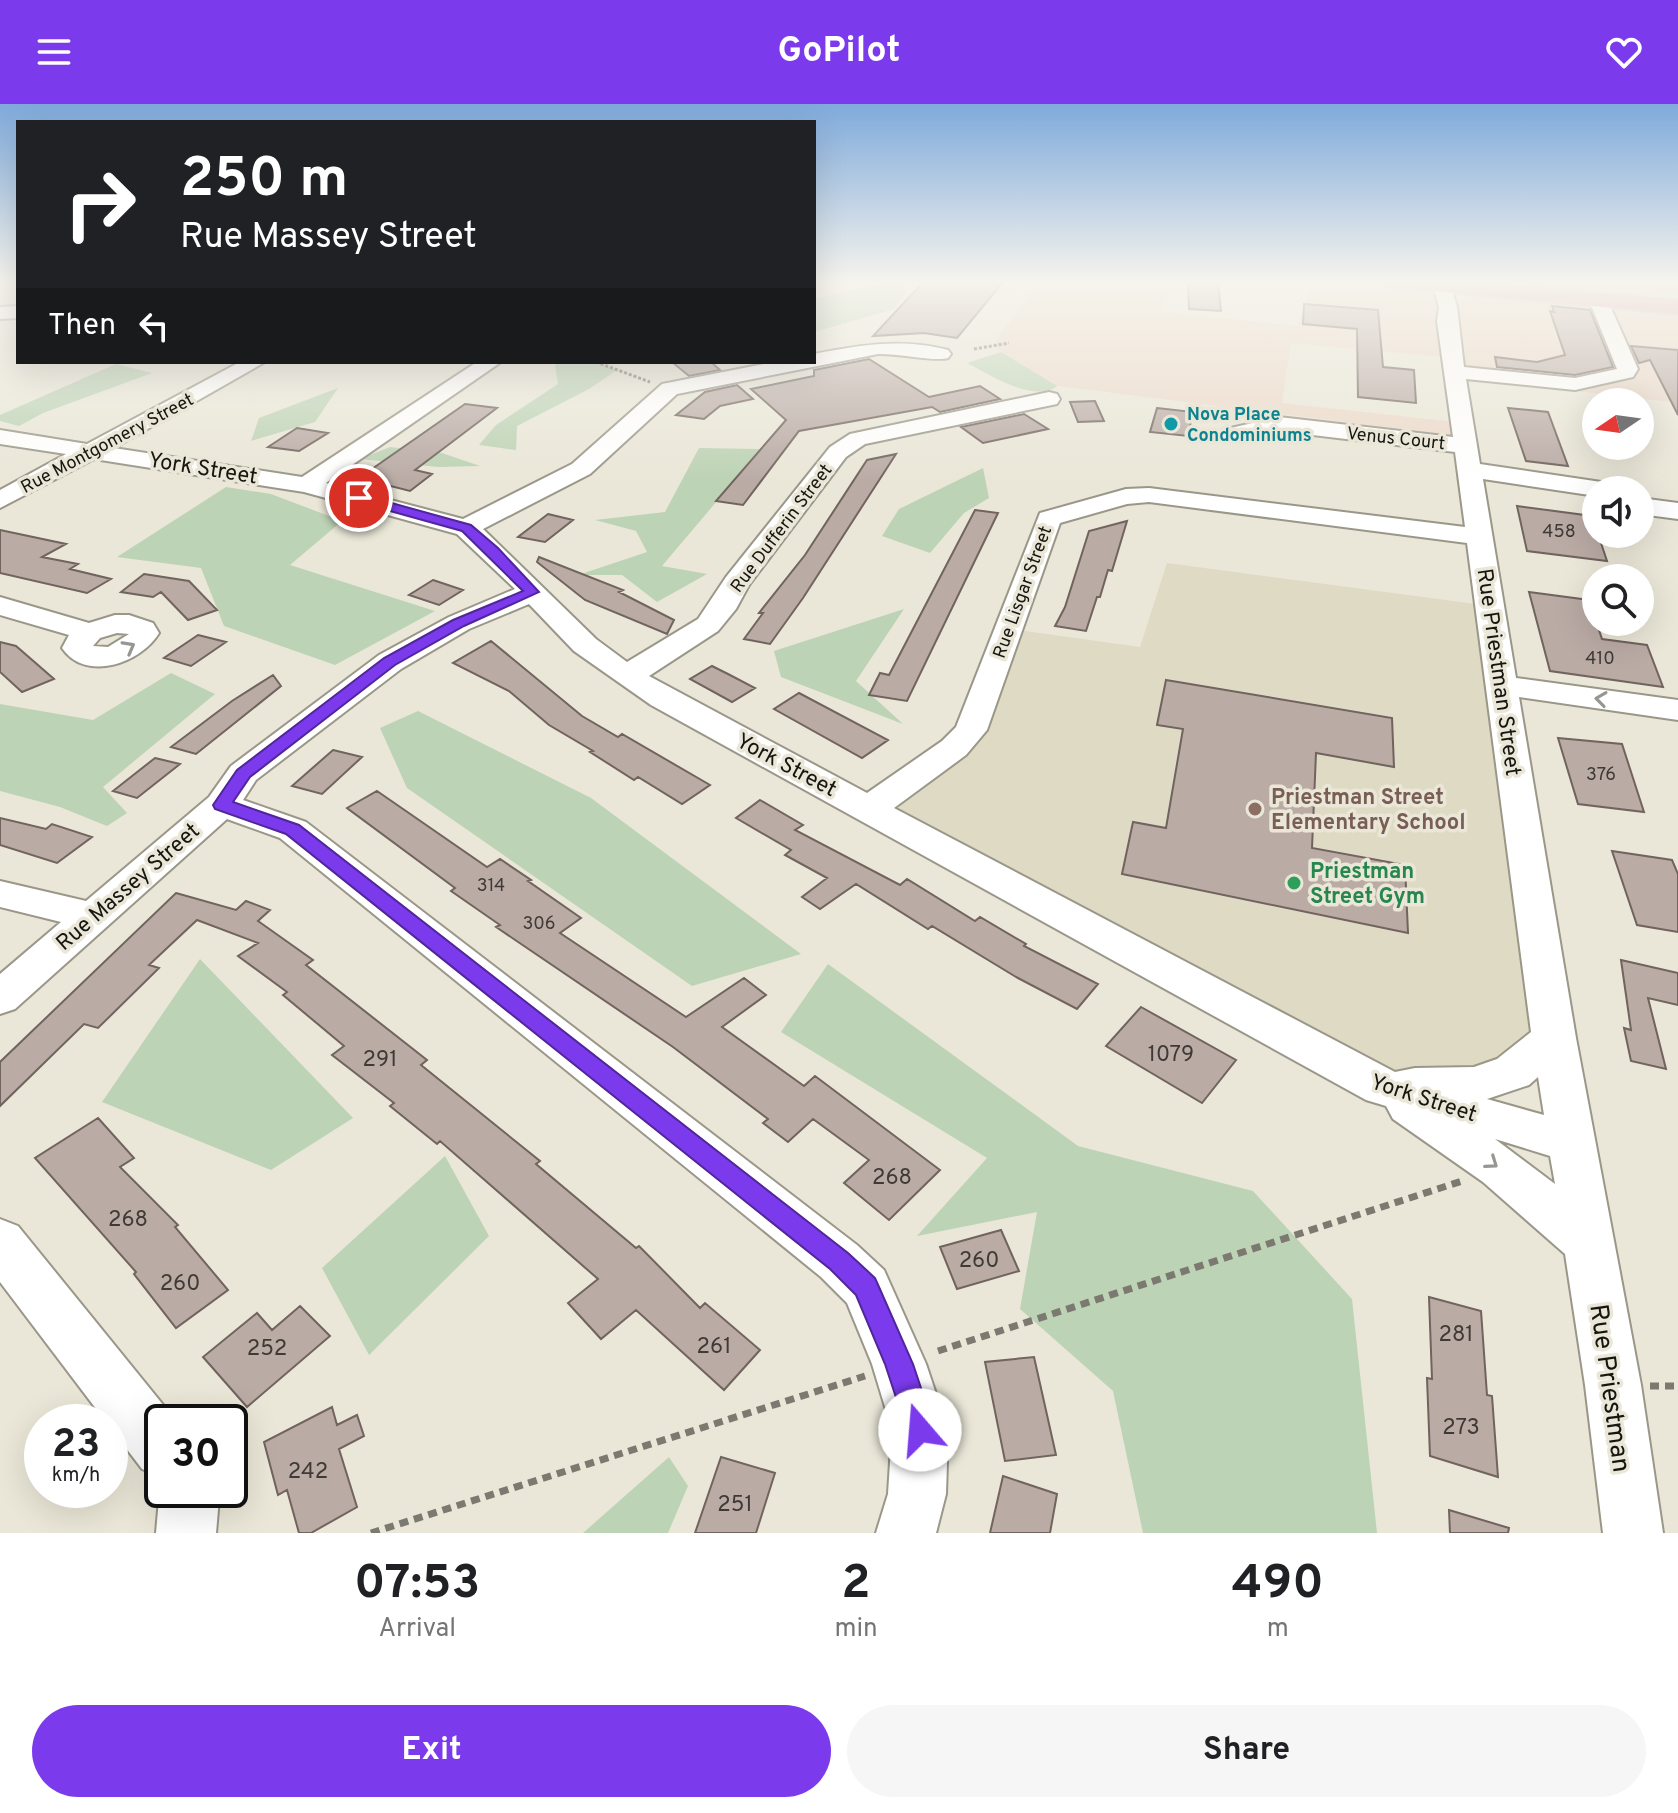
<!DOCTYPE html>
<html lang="en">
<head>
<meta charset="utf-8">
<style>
	body { margin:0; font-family:Overpass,sans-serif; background:#f6f6f6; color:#202124; height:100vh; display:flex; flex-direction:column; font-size:30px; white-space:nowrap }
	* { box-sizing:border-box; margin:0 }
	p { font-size:26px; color:#757577 }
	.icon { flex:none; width:44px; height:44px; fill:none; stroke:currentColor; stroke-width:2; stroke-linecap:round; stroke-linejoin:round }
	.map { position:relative; height:1429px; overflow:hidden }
	.panel { display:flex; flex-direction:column; background:#fff; flex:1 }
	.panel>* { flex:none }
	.hud { position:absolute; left:16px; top:16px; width:800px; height:244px; border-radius:0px; box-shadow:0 8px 32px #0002; background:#202124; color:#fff; overflow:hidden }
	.needle { width:52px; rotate:257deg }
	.tools { position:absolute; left:1582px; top:284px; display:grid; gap:16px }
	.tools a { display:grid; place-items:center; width:72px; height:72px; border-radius:50%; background:#fff; box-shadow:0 8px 32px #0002; font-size:40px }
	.speed { position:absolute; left:24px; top:1300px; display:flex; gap:16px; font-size:40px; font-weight:700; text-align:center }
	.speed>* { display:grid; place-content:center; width:104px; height:104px; border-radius:50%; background:#fff; box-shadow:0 8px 32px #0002; line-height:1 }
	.speed small { font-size:20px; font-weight:400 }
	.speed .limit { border:4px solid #111; border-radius:12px; background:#fff; color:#111 }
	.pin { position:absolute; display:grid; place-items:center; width:68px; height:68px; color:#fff; margin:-34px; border:4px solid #fff; border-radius:50%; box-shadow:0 2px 8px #0007 }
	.me { position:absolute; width:88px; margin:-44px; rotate:342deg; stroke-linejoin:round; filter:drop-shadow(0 0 6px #0008) }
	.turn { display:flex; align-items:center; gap:28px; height:168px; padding:0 32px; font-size:36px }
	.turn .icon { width:104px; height:104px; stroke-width:2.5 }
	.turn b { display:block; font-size:56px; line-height:68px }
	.then { display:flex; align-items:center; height:76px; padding:0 32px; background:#0003; gap:16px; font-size:30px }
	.eta { display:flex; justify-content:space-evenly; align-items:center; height:136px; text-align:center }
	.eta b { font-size:48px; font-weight:700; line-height:56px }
	.cta { display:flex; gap:16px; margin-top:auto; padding:16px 32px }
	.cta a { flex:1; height:92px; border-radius:48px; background:#7c3aed; color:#fff; font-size:32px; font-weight:700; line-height:92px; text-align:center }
	.cta a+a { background:#f6f6f6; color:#202124 }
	header { display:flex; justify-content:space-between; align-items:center; height:104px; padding:0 32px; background:#7c3aed; color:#fff; font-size:36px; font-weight:700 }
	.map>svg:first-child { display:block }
	.commercial { fill:#ecd9c9 }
	.built { fill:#dfdac4 }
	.medical { fill:#eed5de }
	.green { fill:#bdd3b5 }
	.building { fill:#baaba5; stroke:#71635e; stroke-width:2 }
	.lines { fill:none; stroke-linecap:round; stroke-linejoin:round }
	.minor-casing { stroke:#9a9789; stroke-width:4 }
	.major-casing { stroke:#c7c7c6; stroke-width:4 }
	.path-far1 { stroke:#7c7a70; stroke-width:3; stroke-dasharray:3 2; stroke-linecap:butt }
	.path { stroke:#7c7a70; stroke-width:7; stroke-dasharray:9 6; stroke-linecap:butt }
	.minor { fill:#fff; fill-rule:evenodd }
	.major { fill:#e1a3a9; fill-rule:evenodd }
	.oneway { stroke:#969693 }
	.route { fill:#7c3aed; stroke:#51269a; stroke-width:2 }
	.culture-dot { fill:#0f9aa8; stroke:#eae7d8; stroke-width:3 }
	.education-dot { fill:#8d6e63; stroke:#eae7d8; stroke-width:3 }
	.leisure-dot { fill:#2e9e5b; stroke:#eae7d8; stroke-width:3 }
	.labels { text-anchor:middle; stroke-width:7; stroke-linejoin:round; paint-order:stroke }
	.far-culture-label { font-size:18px; font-weight:bold; fill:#0d838f; stroke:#eae7d8; text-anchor:start }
	.far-street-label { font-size:18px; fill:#161510; stroke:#eae7d8 }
	.number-label { font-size:18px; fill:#3f3a35 }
	.street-label { font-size:22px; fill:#161510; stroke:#eae7d8 }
	.education-label { font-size:22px; font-weight:bold; fill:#785e54; stroke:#eae7d8; text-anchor:start }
	.leisure-label { font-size:22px; font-weight:bold; fill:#27864d; stroke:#eae7d8; text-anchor:start }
	.near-number-label { font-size:22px; fill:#3f3a35 }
	.near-street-label { font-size:26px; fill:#161510; stroke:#eae7d8 }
</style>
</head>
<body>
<header><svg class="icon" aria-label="menu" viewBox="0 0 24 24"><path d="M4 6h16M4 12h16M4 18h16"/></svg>GoPilot<svg class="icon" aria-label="heart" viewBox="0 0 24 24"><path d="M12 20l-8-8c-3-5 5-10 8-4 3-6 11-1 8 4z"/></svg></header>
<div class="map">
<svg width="1678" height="1429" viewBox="0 0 1678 1429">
	<rect width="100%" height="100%" fill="#eae7d8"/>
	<path class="commercial" d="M1040 177H1172L1161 208 1298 222 1312 177H1382L1419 186 1448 203 1476 189 1678 203V299L1457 273 1454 254 1291 239 1282 299 1464 319 1466 333 1057 282 992 242Z"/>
	<path class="built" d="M1167 459 1491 502 1554 934 1513 968 1382 983 870 704 953 644 1010 525 1140 543Z"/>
	<path class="medical" d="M1487 177H1678V197L1515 183Z"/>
	<path class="green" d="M895 177H907L903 185 907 187 894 205 814 228V195Z
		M1001 248 1057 282C1035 300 988 270 967 259Z
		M560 258H596L617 266 589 285 517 322 516 346 479 341 496 321 558 280 555 261Z
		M116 260 152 269 43 309 19 322 0 317V311Z
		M338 284 315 318 251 337 259 314Z
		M390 343 442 349 480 362 438 363 360 355Z
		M699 344 761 345 662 462 707 470 657 498 622 471H578L647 448 636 427 595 416 665 408Z
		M983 364 989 394 964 409 930 449 882 432 899 405Z
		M226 383 271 390 342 417 290 461 435 507 335 561 224 522 201 464 117 453Z
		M904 505 856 577 903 620 781 573 774 547Z
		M171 569 215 590 103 683 127 709 107 722 60 703 0 687V600L93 616Z
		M418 607 591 694 801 850 692 882 407 684 380 624Z
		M200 855 353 1014 271 1066 102 998Z
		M828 860 1078 1042 1253 1087 1352 1195 1377 1429H1143L1113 1287 1020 1205 1037 1108 917 1132 987 1054 781 928Z
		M445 1052 489 1132 369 1251 322 1164Z
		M669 1353 688 1382 668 1429H583Z"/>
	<path class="building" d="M924 177H1004L957 234 924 229 873 232Z
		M1188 177H1218L1221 207 1189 205Z
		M1304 200 1378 206 1383 263 1414 266 1416 299 1358 293 1357 225 1303 220Z
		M1552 202 1590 206 1613 263 1575 271 1497 263 1495 253 1537 258 1565 251 1550 207 1554 208Z
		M1631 242 1678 246V311L1650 256 1639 259Z
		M869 255 929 293 980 282 1000 295 940 308 932 303 799 327 743 401 716 397 786 316 751 285 814 272V266Z
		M672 258H711L720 266 689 272Z
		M737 281 753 295 720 302 704 315 676 311 705 288Z
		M1095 297 1104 317 1078 318 1070 298Z
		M465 300 497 304 415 366 432 370 410 387 359 374Z
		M1157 304 1193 308 1188 332 1150 328Z
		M1508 304 1548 308 1568 362 1526 357Z
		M1024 310 1048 325 983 339 961 323Z
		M297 324 328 329 299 347 268 343Z
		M896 350 803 494 770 540 744 535 763 509H759L805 451 867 356Z
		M1517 402 1592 412 1607 457 1527 447Z
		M975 406 998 409 907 597 869 591 880 569 889 571Z
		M548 410 573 416 545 438 518 433Z
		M1127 417 1112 467 1108 466 1100 493H1097L1086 527 1055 522 1065 503 1089 427Z
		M0 426 66 440 42 453 78 460 70 465 111 475 87 489 0 469Z
		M539 453 623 486 619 488 674 516 667 530 585 496 537 458Z
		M144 470 189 477 217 506 188 516 161 488 153 493 121 488Z
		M433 476 463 486 439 501 409 491Z
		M1529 488 1589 496 1602 535 1647 541 1663 583 1550 567Z
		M198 531 226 538 191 562 164 554Z
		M491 537 582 612 618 633 622 630 710 681 682 700 638 673 634 676 590 648 593 647 549 621 509 587 453 559Z
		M0 538 16 542 54 575 22 588 0 568Z
		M712 562 728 570 755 584 732 598 690 575Z
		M273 571 281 582 196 650 171 643 232 597Z
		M1166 576 1392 614 1394 663 1316 649 1312 744 1405 761 1408 829 1122 770 1133 718 1166 724 1183 625 1157 621Z
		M799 589 888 636 862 654 774 605Z
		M1558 634 1622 640 1644 708 1578 700Z
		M333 646 362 653 322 690 292 682Z
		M155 654 180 660 137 694 113 687Z
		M377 687 487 763 500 755 531 776 528 777 581 814 560 829 686 913 744 874 766 891 722 923 804 982 815 972 940 1066 889 1116 844 1079 869 1056 813 1015 788 1038 763 1019 768 1015 673 943 496 823 500 821 451 787 455 784 347 704Z
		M760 696 803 721 795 726 900 781 907 775 975 817 980 813 1026 840 1024 842 1098 880 1077 905 1016 873 932 822 928 825 856 780 820 805 802 793 827 774 785 751 791 746 736 714Z
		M0 714 46 725 52 720 92 733 57 759 0 741Z
		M1612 747 1672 756 1678 770V828L1637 821Z
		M176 789 236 806 246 797 270 806 258 817 313 856 306 861 427 956 421 961 540 1057 536 1060 636 1144 639 1142 700 1204 705 1199 760 1246 724 1286 636 1206 601 1235 568 1199 598 1175 440 1037 437 1040 390 1002 394 999 332 951 344 942 283 891 287 888 238 852 258 839 197 816 149 861 159 864 98 924 84 920 0 1002V958Z
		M1621 856 1678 869V901L1648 894 1666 965 1631 957 1624 924 1631 926Z
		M1141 903 1236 956 1202 999 1106 942Z
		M98 1014 134 1054 120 1063 178 1121 175 1123 228 1186 176 1224 134 1170 136 1168 35 1054Z
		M1001 1126 1019 1167 957 1185 940 1143Z
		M1429 1193 1481 1207 1487 1291 1492 1292 1498 1373 1430 1352 1427 1274 1432 1275Z
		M300 1202 330 1232 247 1303 203 1253 257 1209 272 1226Z
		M1034 1253 1056 1351 1005 1357 985 1258Z
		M332 1303 337 1321 357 1311 364 1332 339 1345 357 1403 311 1429H299L287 1386 278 1391 264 1338Z
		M721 1353 775 1369 756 1429H695Z
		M1003 1372 1057 1390 1050 1429H990Z
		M1449 1406 1509 1424 1508 1429H1450Z"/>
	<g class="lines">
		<defs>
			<path id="minor" d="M1431 177H1449L1457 203 1464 263 1575 274 1617 265 1591 201 1593 197 1612 192 1621 198 1611 204 1638 265 1633 273 1575 286 1466 275 1480 360 1608 379 1617 381 1620 386H1596V392L1483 375 1516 574 1678 596V616L1519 593 1576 934 1641 1281 1663 1429H1603L1585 1281 1565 1150 1483 1078 1393 1015 1386 1002 1366 996 651 601 574 547 529 500 469 525 401 565 256 676 243 696 306 718 857 1141 884 1166 926 1260 948 1326 946 1390 936 1429H876L888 1390 892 1326 872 1260 847 1199 821 1173 280 734 227 715 15 905 0 910V870L61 818 0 803V777L86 797 209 693 231 662 379 551 449 513 515 485 457 430 304 388 94 355 0 404V386L66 350 0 340V326L87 340 240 258H265L114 344 302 373 477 258H501L326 379 463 415 572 360 662 280 774 258H814V250C861 241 901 234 948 246L951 250 948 254C935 258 897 249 878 250L677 290 590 370 483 425 596 535 627 558 698 515 726 473 830 343 850 330 1049 288 1057 290 1060 295 1057 300 865 340 846 353 749 481 736 505 718 527 649 572 867 689 942 637 956 623 1040 409 1126 385 1149 384 1465 423 1455 348 1279 327 1230 338 1222 336 1219 331 1222 326 1279 313 1453 333 1437 217 1439 203ZM1149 398 1467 439 1531 928 1497 955 1474 963 1415 964 1395 968 894 704 966 651 987 626 1060 419 1127 400ZM1538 973 1544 1011 1487 995 1529 981ZM1495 1035 1550 1052 1555 1080Z
				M18 202V214L0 215V203Z
				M1640 394 1678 399V415L1640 410Z
				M0 493 89 519 115 511H129L153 519 159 529C141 559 86 579 62 544L69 531 0 511ZM117 529 129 530 108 543 93 542 100 534Z
				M0 1115 18 1122 177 1318H162V1386H215L219 1394 216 1429H156L159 1395 156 1386 161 1373 142 1365 110 1323V1318H106L0 1178Z"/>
			<path id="major" d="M1379 177H1465L1678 196V210L1390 183Z"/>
		</defs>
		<use href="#minor" class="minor-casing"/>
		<use href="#major" class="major-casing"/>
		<path class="path-far1" d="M974 245 1009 239
			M596 258 650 278"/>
		<path class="path" d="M938 1247 1462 1077
			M1650 1282H1678
			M371 1429 865 1272"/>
		<use href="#minor" class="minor"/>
		<use href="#major" class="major"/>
	</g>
	<defs><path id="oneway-chevron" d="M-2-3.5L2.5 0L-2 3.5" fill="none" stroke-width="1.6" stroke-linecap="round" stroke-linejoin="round" transform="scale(2)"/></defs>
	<g class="oneway">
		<use href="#oneway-chevron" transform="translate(129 543) rotate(-29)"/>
		<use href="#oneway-chevron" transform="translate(1601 595) rotate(-172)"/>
		<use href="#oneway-chevron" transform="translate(1492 1059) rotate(35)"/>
	</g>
	<linearGradient id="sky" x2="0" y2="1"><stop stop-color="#7faadb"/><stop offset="0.47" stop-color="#f6f4ed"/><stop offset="1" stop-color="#f6f4ed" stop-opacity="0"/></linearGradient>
	<rect width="1678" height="377" fill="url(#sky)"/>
	<path class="route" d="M359 390 471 421 498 444 539 488 464 522 395 561 250 673 233 698 299 721 848 1149 875 1174 879 1183 913 1260 935 1326 931 1336 920 1340 910 1336 885 1260 856 1191 830 1165 286 730 215 705 213 701 237 666 384 554 453 516 523 487 462 427 354 397 352 394Z"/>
	<circle class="culture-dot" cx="1171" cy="320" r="8"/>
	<circle class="education-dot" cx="1255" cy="705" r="8"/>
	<circle class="leisure-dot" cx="1294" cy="779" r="8"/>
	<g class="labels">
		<g class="far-culture-label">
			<text x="1187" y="316">Nova Place<tspan x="1187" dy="21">Condominiums</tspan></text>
		</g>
		<g class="far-street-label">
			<text transform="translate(1396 334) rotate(6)" y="6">Venus Court</text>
			<text transform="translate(107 339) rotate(-28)" y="6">Rue Montgomery Street</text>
			<text transform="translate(781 424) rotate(-53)" y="6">Rue Dufferin Street</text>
			<text transform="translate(1022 488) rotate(-70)" y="6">Rue Lisgar Street</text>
		</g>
		<g class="number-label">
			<text x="1559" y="433">458</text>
			<text x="1600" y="560">410</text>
			<text x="1601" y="676">376</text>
			<text x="491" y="787">314</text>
			<text x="539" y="825">306</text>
		</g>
		<g class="street-label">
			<text transform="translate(203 363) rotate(9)" y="8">York Street</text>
			<text transform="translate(1500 568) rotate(82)" y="8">Rue Priestman Street</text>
			<text transform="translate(787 660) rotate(28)" y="8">York Street</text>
			<text transform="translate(127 782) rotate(-41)" y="8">Rue Massey Street</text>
			<text transform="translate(1424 993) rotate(18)" y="8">York Street</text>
		</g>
		<g class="education-label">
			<text x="1271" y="700">Priestman Street<tspan x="1271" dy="25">Elementary School</tspan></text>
		</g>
		<g class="leisure-label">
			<text x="1310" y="774">Priestman<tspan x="1310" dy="25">Street Gym</tspan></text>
		</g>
		<g class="near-number-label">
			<text x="1171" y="957">1079</text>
			<text x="380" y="962">291</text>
			<text x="892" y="1080">268</text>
			<text x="128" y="1122">268</text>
			<text x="979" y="1163">260</text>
			<text x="180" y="1186">260</text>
			<text x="1456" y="1237">281</text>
			<text x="714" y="1249">261</text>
			<text x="267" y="1251">252</text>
			<text x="1461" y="1330">273</text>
			<text x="308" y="1374">242</text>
			<text x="735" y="1407">251</text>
		</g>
		<g class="near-street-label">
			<text transform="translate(1611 1284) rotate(82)" y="9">Rue Priestman</text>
		</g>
	</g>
</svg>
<div class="tools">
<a><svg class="needle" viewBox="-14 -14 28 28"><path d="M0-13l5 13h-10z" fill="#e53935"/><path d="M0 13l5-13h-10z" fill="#757577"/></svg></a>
<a><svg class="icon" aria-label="sound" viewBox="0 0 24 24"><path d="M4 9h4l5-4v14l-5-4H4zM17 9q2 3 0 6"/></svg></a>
<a><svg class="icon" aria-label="search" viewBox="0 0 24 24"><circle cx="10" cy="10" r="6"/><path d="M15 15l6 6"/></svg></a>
</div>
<div class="speed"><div>23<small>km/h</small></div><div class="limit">30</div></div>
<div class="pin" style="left:359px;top:394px;background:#d93025"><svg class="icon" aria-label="arrive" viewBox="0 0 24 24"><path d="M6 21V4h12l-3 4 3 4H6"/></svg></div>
<svg class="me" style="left:920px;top:1326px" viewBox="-20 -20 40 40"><circle r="19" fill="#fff"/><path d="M0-13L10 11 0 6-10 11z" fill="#7c3aed"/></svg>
<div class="hud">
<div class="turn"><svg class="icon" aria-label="right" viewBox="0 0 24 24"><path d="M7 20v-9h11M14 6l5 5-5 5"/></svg><div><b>250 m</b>Rue Massey Street</div></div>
<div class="then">Then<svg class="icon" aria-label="left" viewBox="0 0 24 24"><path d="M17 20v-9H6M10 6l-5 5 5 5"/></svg></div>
</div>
</div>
<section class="panel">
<div class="eta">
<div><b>07:53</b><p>Arrival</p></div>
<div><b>2</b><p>min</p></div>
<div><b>490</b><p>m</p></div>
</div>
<div class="cta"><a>Exit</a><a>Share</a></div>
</section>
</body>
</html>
